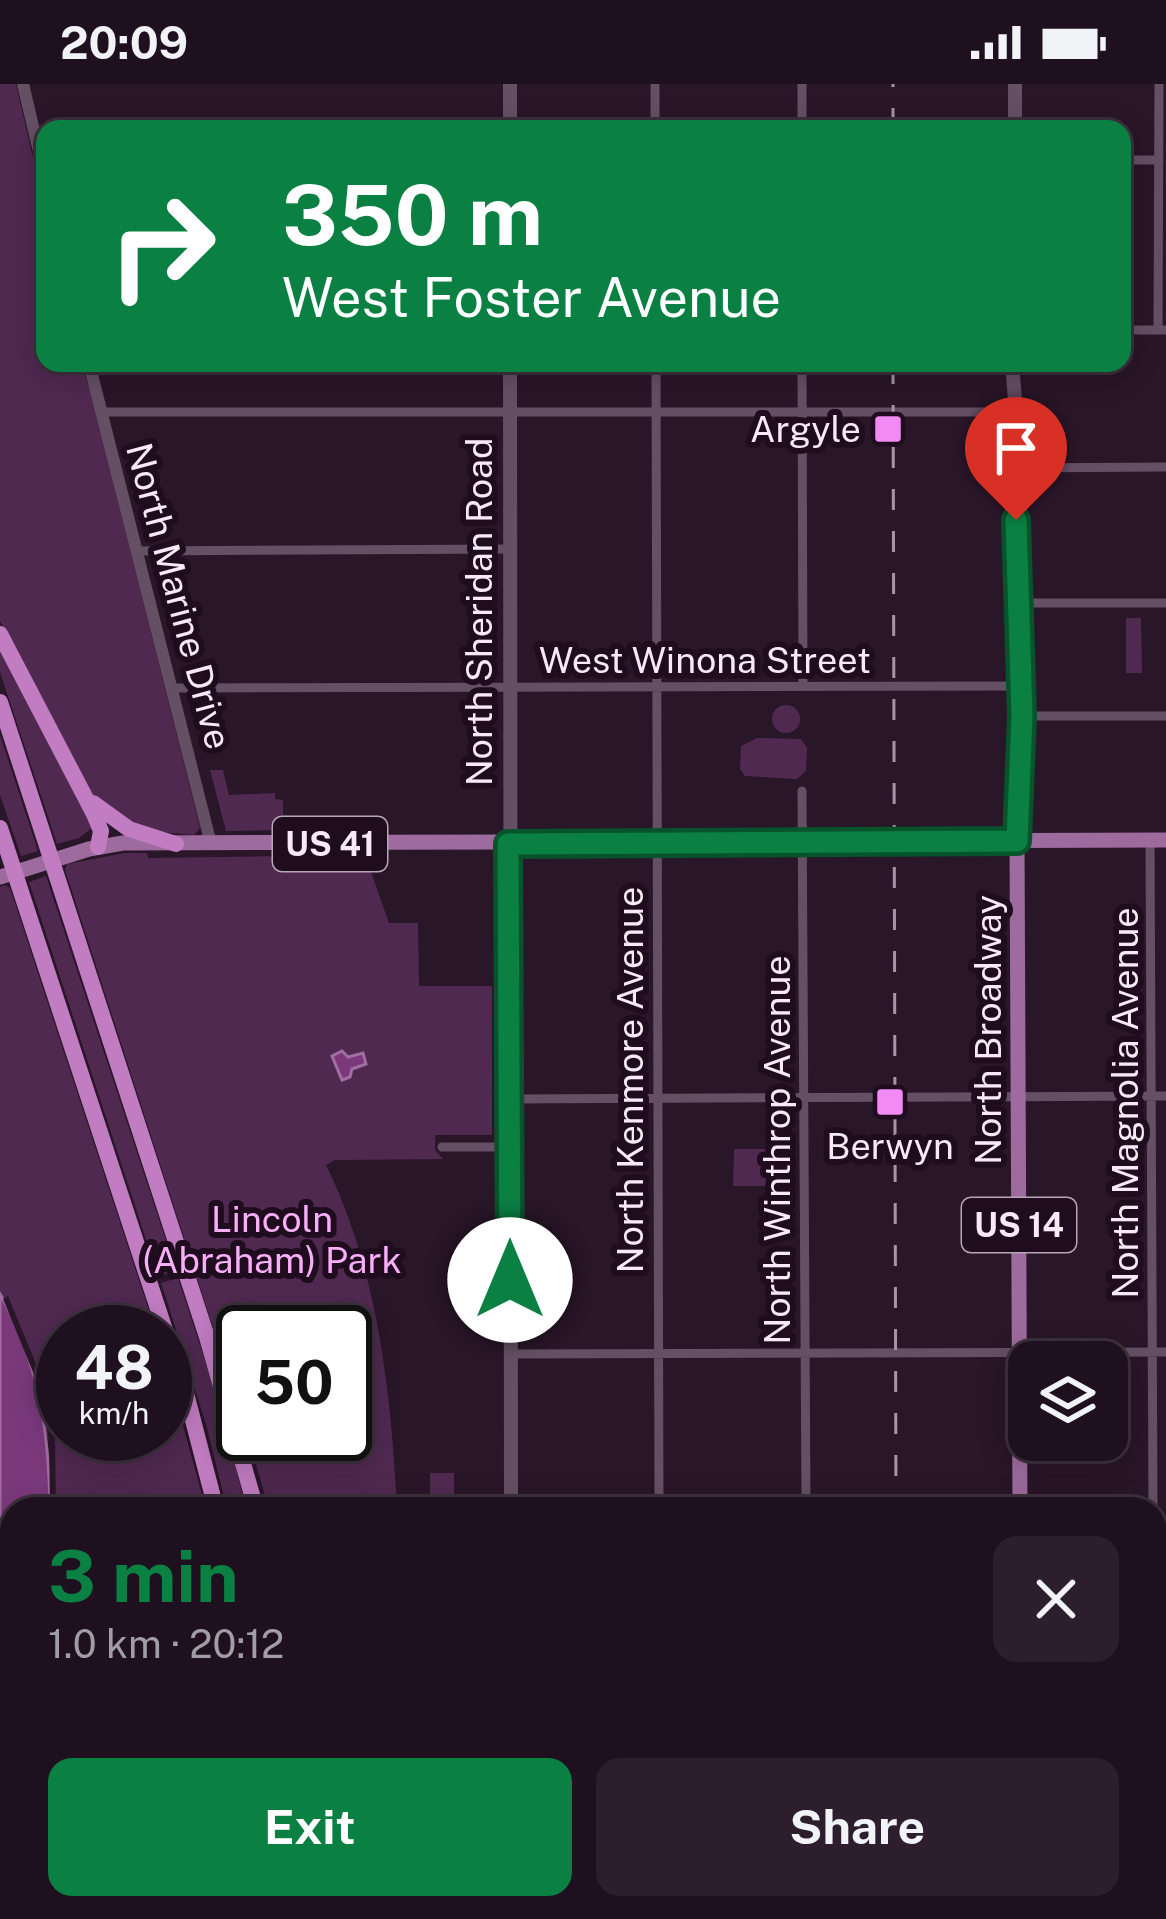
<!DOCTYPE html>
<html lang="en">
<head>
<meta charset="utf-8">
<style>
	body { margin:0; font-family:"Public Sans",sans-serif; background:#2c1e2c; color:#f1f3f6; height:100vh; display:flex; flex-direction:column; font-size:45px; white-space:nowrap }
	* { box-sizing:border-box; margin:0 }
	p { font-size:39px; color:#a19da4 }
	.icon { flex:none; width:66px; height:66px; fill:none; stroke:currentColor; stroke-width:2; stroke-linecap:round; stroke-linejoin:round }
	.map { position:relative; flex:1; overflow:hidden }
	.panel { position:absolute; left:0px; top:1413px; width:1167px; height:423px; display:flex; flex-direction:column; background:#1f101f; border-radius:36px 36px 0 0; box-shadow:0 6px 30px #0003,0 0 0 3px #3c303d }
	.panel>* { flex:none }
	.hud { position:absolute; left:36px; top:36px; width:1095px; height:252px; border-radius:24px; box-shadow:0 6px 30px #0003,0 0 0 3px #3c303d; background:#0b8043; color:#fff; overflow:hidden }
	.fabs { position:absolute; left:1008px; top:1257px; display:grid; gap:24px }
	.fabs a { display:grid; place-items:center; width:120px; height:120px; border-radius:24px; background:#1f101f; box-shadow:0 6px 30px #0003,0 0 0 3px #3c303d; font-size:60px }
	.speed { position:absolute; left:36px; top:1221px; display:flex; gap:24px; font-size:60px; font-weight:700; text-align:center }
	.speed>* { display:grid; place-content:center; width:156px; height:156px; border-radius:50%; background:#1f101f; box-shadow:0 6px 30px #0003,0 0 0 3px #3c303d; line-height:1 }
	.speed small { font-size:30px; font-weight:400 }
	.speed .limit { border:6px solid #111; border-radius:18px; background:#fff; color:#111 }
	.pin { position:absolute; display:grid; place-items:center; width:102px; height:102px; color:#fff; margin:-123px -51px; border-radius:50% 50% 50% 0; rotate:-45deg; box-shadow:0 0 12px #0007 }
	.pin .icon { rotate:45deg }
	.me { position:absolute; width:132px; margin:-66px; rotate:0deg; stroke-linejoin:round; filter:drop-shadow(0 0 9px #0008) }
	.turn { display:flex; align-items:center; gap:42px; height:252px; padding:0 48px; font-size:54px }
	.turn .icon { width:156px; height:156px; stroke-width:2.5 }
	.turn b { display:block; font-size:84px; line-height:102px }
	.round { display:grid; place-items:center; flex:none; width:126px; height:126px; border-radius:24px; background:#2c1e2c }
	.overview { display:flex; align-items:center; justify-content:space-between; height:204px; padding:0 48px }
	h1 { font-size:72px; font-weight:700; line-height:90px; color:#0b8043 }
	.primary-button { display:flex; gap:24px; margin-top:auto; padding:24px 48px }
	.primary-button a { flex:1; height:138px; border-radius:24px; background:#0b8043; color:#fff; font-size:48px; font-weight:700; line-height:138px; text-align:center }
	.primary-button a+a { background:#2c1e2c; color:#f1f3f6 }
	.status { display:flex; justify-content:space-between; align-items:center; height:84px; padding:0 60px; background:#1f101f; direction:ltr }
	.status svg { height:33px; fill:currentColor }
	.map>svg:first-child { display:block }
	.green { fill:#502951 }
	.water { fill:#7b397c; stroke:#a06ea1; stroke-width:3 }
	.pier { fill:#291629 }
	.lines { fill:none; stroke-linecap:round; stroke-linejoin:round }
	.minor { stroke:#654f65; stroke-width:9 }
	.tertiary { stroke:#654f65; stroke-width:12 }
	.secondary { stroke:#654f65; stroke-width:14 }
	.primary { stroke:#9d6b9d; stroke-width:15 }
	.motorway { stroke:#c27dc2; stroke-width:16 }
	.rail { stroke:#a696a5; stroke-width:3; stroke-dasharray:21 21; stroke-linecap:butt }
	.route-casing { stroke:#07532c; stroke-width:30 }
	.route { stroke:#0b8043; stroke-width:21 }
	.poi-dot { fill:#f28af3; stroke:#1f0d1f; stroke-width:4.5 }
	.labels { text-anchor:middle; stroke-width:12; stroke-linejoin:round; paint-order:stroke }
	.shield { fill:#1f0d1f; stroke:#b6a7b6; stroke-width:3 }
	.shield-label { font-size:33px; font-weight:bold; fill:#f7e9f6 }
	.poi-label { font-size:36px; fill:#f7e9f6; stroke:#1f0d1f; text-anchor:end }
	.street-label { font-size:36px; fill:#f7e9f6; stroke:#1f0d1f }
	.park-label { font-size:36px; fill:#f8aff8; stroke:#1f0d1f }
</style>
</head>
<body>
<div class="status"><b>20:09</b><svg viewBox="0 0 49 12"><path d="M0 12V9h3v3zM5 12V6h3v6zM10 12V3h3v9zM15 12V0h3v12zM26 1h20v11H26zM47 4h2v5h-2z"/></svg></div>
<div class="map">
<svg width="1166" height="1835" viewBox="0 0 1166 1835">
	<rect width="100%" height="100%" fill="#291629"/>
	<path class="green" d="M0 0H16L45 127V279H81L91 309 200 744 194 751 148 747 103 723 82 697 0 537Z
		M1126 534H1141L1142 589H1126Z
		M0 559 94 742 79 754 57 760 0 588Z
		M772 635a14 14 0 1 1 28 0a14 14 0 1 1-28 0Z
		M0 651 38 767 21 772 0 711Z
		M757 654 801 655 807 664 806 687 797 695 745 692 740 685 741 662Z
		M210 686H223L229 711 275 709V715L283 716V746L226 747Z
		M125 769H147L148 774 365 771 389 839H418L419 902H492V1051H435V1066L443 1075 335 1076 326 1081C378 1187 391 1308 397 1425H269L247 1350H345V1248H243V1336L65 786 67 780Z
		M46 792 176 1187 158 1192 29 798Z
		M5 801 10 804 156 1248H63V1350H165V1277L206 1425H50L49 1357 0 1210V803Z
		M734 1065H792L791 1102H733Z
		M178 1194 222 1328 246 1425H227L206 1340 161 1199Z
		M430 1389H454V1425H430Z
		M19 1824H241L240 1835H16Z
		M300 1824H397V1835H300Z"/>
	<path class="water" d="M342 967 348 973 363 969 366 980 352 985 350 993 342 996 332 972Z
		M0 1210C39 1278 49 1347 50 1425H12V1824H19L16 1835H0Z"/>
	<path class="pier" d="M8 1212 48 1309 55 1356 56 1425H50L49 1357 42 1310 3 1215Z"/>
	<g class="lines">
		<path class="minor" d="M655 0V45
			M802 0V45
			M1122 76H1159
			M1122 246H1166
			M1158 246 1159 0
			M656 279 659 1425
			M802 279 803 602
			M100 328H1016
			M1016 384 1166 383
			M136 467 510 465
			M1017 519H1166
			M172 604 1022 602
			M1022 632H1166
			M802 707 806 1425
			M1150 756 1153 1425
			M510 1015 1166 1012
			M442 1063H510
			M510 1270 1166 1268
			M1155 1524H1166
			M1155 1766V1779H1166
			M661 1824V1835
			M807 1824V1835"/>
		<path class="tertiary" d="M23 0 45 93
			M89 279 211 760"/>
		<path class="secondary" d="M1015 0V45
			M510 45V0
			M510 279 511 1425
			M1012 279 1016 328 1017 508 1022 530 1017 757
			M512 1824V1835
			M1022 1824V1835"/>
		<path class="primary" d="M1017 757 1020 1425
			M0 793 89 765 123 759 1166 756
			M1072 1824 1085 1835"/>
		<path class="motorway" d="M0 550 94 730 101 747 98 763
			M0 618 207 1253 256 1425
			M93 719 129 745 176 760
			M0 744 187 1313 216 1425
			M258 1835V1824
			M290 1835V1824"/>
		<path class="rail" d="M893 45V0
			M893 279 896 1425
			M882 1824V1835
			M903 1824V1835"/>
	</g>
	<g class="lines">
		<defs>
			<path id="route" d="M510 1196 508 760 1017 757 1022 632 1016 436"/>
		</defs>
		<use href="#route" class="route-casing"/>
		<use href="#route" class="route"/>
	</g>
	<g class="poi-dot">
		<rect x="873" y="330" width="30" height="30" rx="6"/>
		<rect x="875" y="1003" width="30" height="30" rx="6"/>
	</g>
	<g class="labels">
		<g class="shield">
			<rect x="273" y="733" width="114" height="54" rx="9"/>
			<rect x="962" y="1114" width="114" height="54" rx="9"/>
		</g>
		<g class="shield-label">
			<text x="330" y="772">US 41</text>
			<text x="1019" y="1153">US 14</text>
		</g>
		<g class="poi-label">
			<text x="861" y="358">Argyle</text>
			<text x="890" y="1075" text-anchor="middle">Berwyn</text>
		</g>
		<g class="street-label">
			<text transform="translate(179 512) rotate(75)" y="13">North Marine Drive</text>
			<text transform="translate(479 528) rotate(-90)" y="13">North Sheridan Road</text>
			<text x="705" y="589">West Winona Street</text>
			<text transform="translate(988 946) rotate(-90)" y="13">North Broadway</text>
			<text transform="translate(630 996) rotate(-90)" y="13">North Kenmore Avenue</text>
			<text transform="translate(1125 1019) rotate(-90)" y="13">North Magnolia Avenue</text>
			<text transform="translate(777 1066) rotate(-90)" y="13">North Winthrop Avenue</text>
		</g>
		<g class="park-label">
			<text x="272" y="1148">Lincoln<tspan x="272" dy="41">(Abraham) Park</tspan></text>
		</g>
	</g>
</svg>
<div class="fabs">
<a><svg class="icon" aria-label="layers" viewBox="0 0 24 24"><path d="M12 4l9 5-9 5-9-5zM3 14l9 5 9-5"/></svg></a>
</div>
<div class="speed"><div>48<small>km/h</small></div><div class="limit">50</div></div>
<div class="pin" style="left:1016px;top:436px;background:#d93025"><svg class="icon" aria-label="arrive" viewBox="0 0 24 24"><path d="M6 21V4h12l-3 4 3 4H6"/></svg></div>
<svg class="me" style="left:510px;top:1196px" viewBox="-20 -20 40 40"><circle r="19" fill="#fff"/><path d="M0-13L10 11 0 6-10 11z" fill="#0b8043"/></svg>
<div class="hud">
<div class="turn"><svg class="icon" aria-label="right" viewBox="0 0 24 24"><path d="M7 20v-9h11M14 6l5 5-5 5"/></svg><div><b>350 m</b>West Foster Avenue</div></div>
</div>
<section class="panel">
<div class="overview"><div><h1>3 min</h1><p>1.0 km · 20:12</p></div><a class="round"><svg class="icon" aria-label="close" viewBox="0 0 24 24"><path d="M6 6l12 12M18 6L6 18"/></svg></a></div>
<div class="primary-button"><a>Exit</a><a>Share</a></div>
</section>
</div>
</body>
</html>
